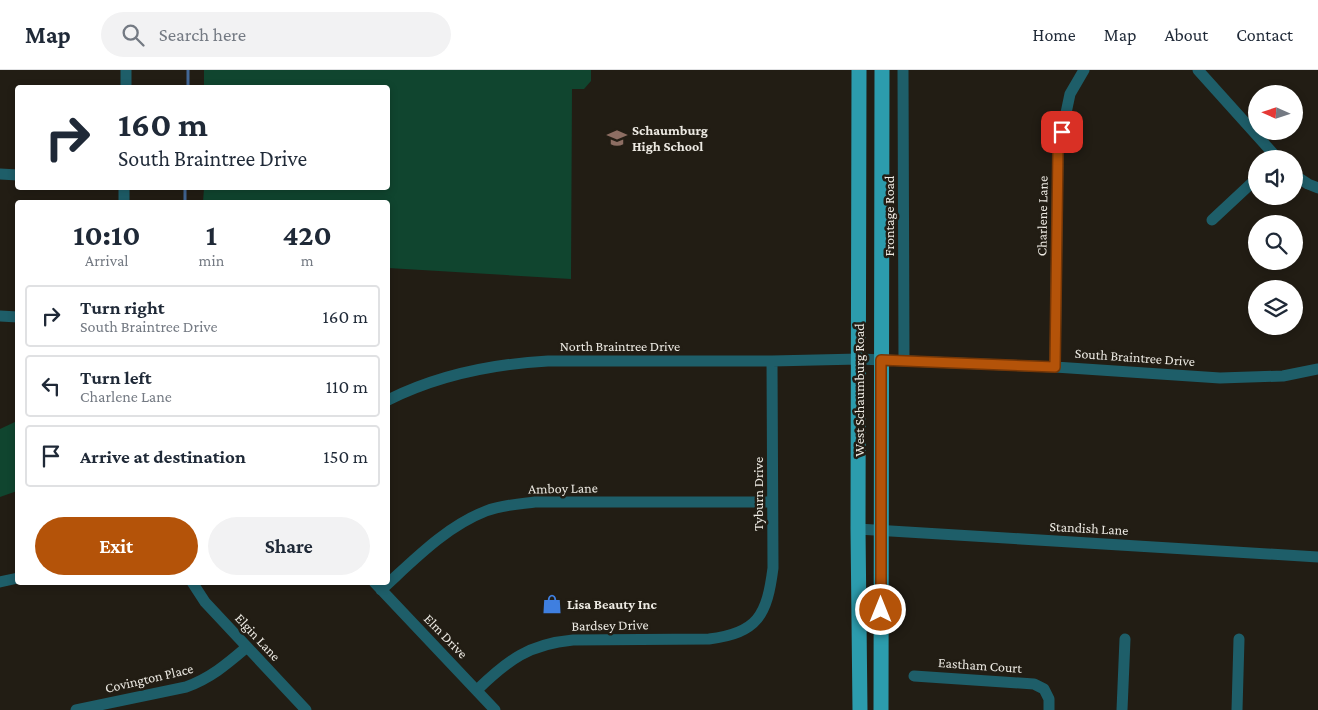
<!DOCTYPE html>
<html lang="en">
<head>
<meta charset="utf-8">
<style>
	body { margin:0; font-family:"Crimson Pro",serif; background:#f2f2f3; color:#1f2937; height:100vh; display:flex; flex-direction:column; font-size:19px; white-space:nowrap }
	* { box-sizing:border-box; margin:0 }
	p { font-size:16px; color:#747a83 }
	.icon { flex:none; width:28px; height:28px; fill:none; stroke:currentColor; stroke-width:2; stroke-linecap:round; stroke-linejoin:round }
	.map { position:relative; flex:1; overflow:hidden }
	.sheet { position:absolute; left:15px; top:130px; width:375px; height:385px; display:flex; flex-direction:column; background:#fff; border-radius:5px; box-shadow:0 2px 8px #0003 }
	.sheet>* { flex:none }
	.top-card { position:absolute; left:15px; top:15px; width:375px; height:105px; border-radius:5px; box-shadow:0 2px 8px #0003; background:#fff; color:#1f2937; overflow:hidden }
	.needle { width:32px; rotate:273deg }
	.fabs { position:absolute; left:1248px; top:15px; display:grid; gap:10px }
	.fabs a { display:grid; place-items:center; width:55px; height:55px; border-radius:50%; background:#fff; box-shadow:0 2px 8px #0003; font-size:25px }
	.pin { position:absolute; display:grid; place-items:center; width:42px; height:42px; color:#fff; margin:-21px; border-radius:10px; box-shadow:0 2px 8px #0006 }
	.me { position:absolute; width:55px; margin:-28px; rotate:0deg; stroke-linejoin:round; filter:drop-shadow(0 0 4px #0008) }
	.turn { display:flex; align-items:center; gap:18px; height:105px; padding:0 20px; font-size:22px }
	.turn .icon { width:65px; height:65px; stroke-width:2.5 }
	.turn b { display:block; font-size:35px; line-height:42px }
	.eta { display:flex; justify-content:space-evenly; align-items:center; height:85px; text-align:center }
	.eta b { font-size:30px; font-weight:700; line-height:35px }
	.action { display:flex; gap:10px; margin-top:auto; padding:10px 20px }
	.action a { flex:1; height:58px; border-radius:30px; background:#b45309; color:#fff; font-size:20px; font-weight:700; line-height:58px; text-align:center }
	.action a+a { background:#f2f2f3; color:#1f2937 }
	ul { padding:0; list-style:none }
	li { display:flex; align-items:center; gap:15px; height:62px; margin:0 10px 8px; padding:0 10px; border:2px solid #e0e1e3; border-radius:5px }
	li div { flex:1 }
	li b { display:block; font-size:19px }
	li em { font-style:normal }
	header { display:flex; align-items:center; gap:30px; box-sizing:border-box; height:70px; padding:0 25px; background:#fff; border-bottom:1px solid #e0e1e3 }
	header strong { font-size:24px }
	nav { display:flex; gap:28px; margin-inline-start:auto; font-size:18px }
	.search { width:350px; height:45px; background:#f2f2f3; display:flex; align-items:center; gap:12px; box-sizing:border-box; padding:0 18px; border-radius:28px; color:#747a83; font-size:19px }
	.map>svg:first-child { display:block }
	.green { fill:#10452f }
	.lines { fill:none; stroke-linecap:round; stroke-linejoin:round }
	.stream { stroke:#426795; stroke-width:3 }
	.minor { stroke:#1e5e69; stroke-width:11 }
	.major { stroke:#2c9cad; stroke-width:15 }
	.route-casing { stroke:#753606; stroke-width:12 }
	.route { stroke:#b45309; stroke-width:9 }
	.labels { text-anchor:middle; stroke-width:5; stroke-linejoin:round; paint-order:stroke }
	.poi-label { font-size:14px; font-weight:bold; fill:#ece9e2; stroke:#221d14; text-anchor:start }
	.street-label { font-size:14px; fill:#ece9e2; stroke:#221d14 }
</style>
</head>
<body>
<header>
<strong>Map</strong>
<div class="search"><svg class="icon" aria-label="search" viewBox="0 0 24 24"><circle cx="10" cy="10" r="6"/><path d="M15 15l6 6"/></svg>Search here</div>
<nav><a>Home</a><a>Map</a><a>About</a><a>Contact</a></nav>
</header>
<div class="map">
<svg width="1318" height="640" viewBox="0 0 1318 640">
	<rect width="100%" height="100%" fill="#221d14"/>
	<path class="green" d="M204 0H591V11L584 19H572L571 209 388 198V132H203L204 118H388V18L204 17Z
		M17 351V421L0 427V359Z"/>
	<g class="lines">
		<path class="stream" d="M188 18V0
			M185 132V118"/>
		<path class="minor" d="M903 0 904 291
			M1198 0 1278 89
			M126 18V0
			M0 104 18 105
			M1294 105 1308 114 1318 118
			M124 132V118
			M1212 150 1256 109
			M0 246 18 247
			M1055 297 1058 81 1070 24 1084 0
			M388 330C438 305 492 294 548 291H772L859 289 1055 297 1220 308 1283 306 1318 299
			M858 459 1318 487
			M0 512 18 508
			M192 512 205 532 306 640
			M374 512 495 640
			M381 520C413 491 445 457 486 441 501 435 518 434 535 432H772
			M914 606 1034 614 1044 619 1049 629V640
			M477 620C508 590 529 574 573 570L709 569C758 563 767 545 773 498L772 291
			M76 640 186 617C211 608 227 594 247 577
			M1122 640 1125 569
			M1237 640 1239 569"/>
		<path class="major" d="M859 0 858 459 860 640
			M881 640 882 0"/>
	</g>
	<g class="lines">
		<defs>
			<path id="route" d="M881 540V290L1055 297 1058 81 1062 62"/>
		</defs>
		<use href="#route" class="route-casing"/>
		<use href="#route" class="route"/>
	</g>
	<defs>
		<symbol id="school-bare" viewBox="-9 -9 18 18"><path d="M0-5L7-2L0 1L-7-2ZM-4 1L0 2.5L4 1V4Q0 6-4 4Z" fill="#8d6e63" stroke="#221d14" stroke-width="2.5" paint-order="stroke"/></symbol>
		<symbol id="shop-bare" viewBox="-9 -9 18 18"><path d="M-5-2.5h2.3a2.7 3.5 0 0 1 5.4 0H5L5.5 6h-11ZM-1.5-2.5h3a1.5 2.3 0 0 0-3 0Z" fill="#3f7fe0" stroke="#221d14" stroke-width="2.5" paint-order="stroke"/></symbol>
	</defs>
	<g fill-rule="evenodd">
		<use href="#school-bare" x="603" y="54" width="28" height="28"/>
		<use href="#shop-bare" x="538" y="520" width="28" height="28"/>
	</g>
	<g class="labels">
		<g class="poi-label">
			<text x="632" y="65">Schaumburg<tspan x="632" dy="16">High School</tspan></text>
			<text x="567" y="539">Lisa Beauty Inc</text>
		</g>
		<g class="street-label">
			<text transform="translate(889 146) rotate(-90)" y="5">Frontage Road</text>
			<text transform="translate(1042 146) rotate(-89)" y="5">Charlene Lane</text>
			<text x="620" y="281">North Braintree Drive</text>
			<text transform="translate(1135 287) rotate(4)" y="5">South Braintree Drive</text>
			<text transform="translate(859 320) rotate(-90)" y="5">West Schaumburg Road</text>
			<text transform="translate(563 418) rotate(-1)" y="5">Amboy Lane</text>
			<text transform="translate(758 424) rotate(-90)" y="5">Tyburn Drive</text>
			<text transform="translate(1089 458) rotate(3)" y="5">Standish Lane</text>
			<text transform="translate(610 555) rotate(-1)" y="5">Bardsey Drive</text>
			<text transform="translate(446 566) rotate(46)" y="5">Elm Drive</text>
			<text transform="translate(258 567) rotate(47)" y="5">Elgin Lane</text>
			<text transform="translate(980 595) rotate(4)" y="5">Eastham Court</text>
			<text transform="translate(149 608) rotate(-13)" y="5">Covington Place</text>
		</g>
	</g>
</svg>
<div class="fabs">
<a><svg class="needle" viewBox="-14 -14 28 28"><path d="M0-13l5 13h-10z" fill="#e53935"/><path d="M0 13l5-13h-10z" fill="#747a83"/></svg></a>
<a><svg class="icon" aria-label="sound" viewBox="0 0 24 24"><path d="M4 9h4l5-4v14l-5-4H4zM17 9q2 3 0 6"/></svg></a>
<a><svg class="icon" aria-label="search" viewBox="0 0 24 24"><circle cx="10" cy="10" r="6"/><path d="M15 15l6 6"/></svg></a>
<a><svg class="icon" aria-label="layers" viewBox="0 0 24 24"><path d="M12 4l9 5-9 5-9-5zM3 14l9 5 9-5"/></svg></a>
</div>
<div class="pin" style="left:1062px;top:62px;background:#d93025"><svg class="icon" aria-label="arrive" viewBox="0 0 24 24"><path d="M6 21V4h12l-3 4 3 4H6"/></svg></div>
<svg class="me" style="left:881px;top:540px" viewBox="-20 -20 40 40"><circle r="17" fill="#b45309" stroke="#fff" stroke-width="3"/><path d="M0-11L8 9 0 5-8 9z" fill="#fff"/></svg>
<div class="top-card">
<div class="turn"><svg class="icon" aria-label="right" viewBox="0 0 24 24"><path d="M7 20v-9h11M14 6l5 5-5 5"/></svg><div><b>160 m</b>South Braintree Drive</div></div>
</div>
<section class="sheet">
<div class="eta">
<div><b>10:10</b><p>Arrival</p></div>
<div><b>1</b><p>min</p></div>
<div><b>420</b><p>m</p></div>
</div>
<ul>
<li><svg class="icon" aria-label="right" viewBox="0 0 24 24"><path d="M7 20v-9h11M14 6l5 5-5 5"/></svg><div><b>Turn right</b><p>South Braintree Drive</p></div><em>160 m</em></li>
<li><svg class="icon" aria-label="left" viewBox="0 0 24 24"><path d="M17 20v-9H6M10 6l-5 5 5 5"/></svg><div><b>Turn left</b><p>Charlene Lane</p></div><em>110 m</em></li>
<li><svg class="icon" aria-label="arrive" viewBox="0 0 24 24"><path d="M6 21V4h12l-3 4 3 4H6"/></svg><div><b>Arrive at destination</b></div><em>150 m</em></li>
</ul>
<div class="action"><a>Exit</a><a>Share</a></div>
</section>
</div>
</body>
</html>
